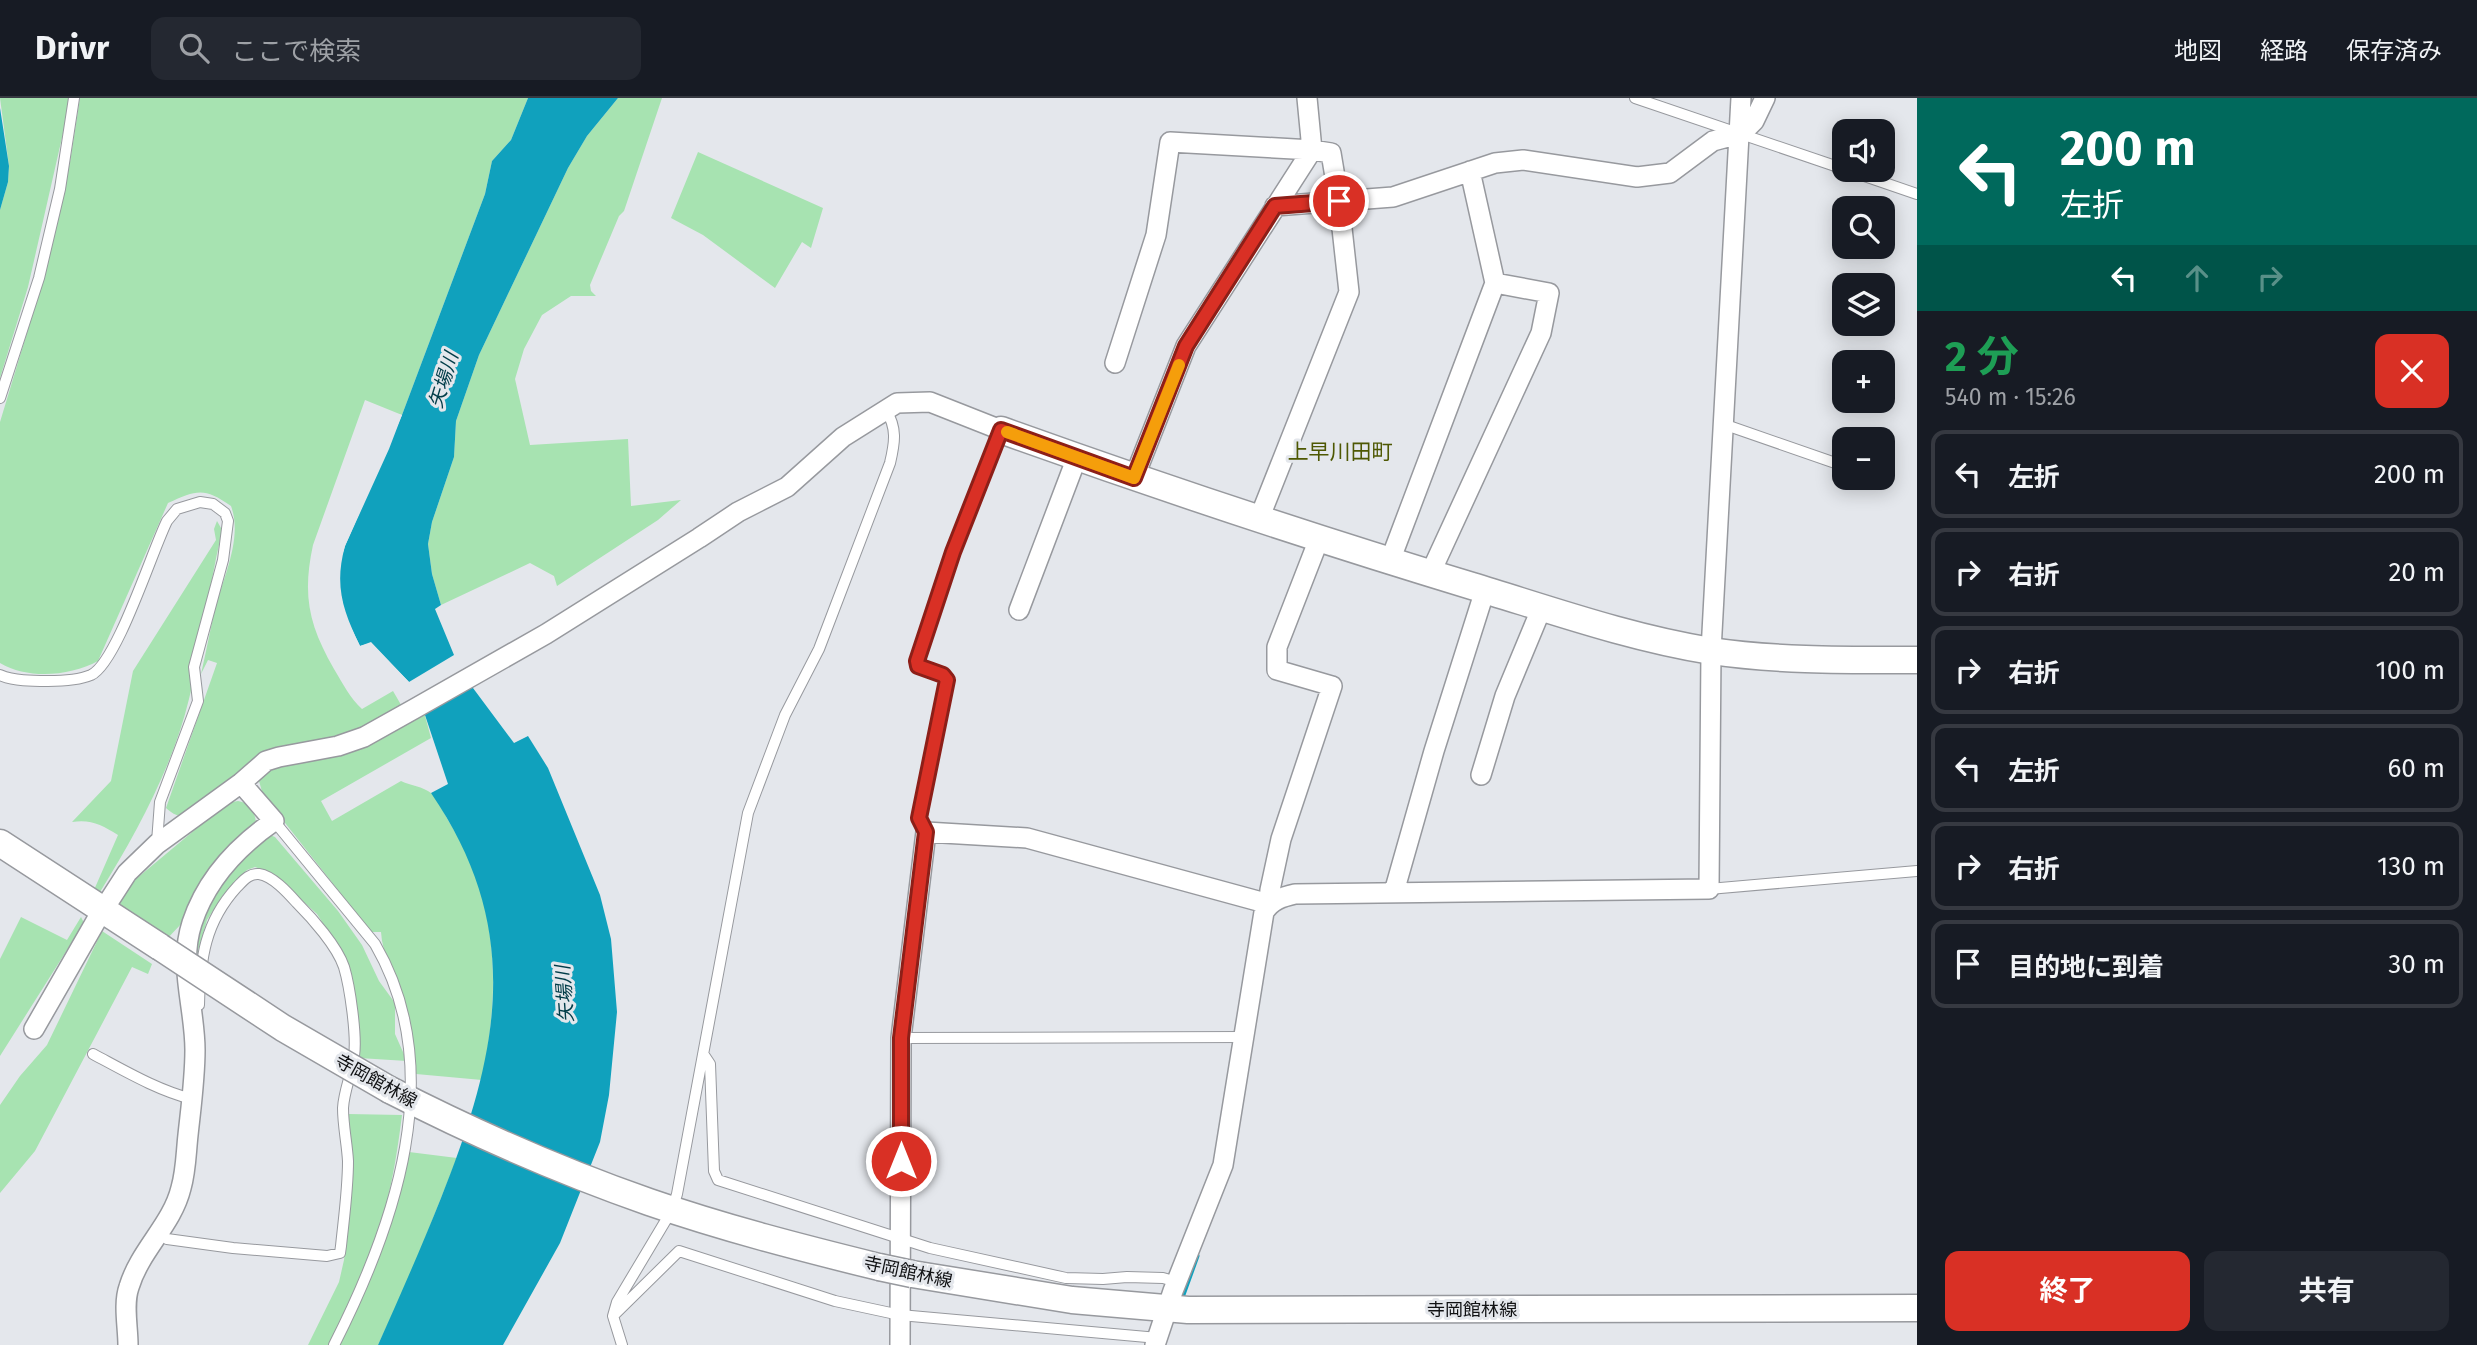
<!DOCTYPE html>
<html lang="ja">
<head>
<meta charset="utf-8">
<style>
	body { margin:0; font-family:"Fira Sans","Noto Sans JP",sans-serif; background:#242831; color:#f1f3f6; height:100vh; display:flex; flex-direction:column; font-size:26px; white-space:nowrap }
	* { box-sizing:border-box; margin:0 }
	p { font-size:23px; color:#9ea1a6 }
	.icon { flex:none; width:38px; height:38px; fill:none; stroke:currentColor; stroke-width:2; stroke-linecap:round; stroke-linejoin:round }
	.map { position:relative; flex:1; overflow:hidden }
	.side { display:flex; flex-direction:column; background:#171b24; width:560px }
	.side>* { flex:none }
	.banner { background:#00695c; color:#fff; overflow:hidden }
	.controls { position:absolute; left:1832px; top:21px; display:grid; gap:14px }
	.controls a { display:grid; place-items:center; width:63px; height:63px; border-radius:14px; background:#171b24; box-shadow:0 4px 18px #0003; font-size:35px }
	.pin { position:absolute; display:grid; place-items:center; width:60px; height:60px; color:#fff; margin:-30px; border:4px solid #fff; border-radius:50%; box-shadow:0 2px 7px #0007 }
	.me { position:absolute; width:77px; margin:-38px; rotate:0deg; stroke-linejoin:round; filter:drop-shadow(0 0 5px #0008) }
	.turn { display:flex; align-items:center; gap:24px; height:147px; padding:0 28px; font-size:32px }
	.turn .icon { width:91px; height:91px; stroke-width:2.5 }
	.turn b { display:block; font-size:49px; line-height:60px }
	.lanes { display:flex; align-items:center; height:66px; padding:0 28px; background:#0003; justify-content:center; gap:35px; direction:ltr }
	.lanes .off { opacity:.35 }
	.round { display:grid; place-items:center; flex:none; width:74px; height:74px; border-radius:14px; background:#242831 }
	.head { display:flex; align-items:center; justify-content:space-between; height:119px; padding:0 28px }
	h1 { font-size:42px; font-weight:700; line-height:52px; color:#1e9e55 }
	.button { display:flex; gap:14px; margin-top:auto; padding:14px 28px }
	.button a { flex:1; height:80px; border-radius:14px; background:#d93025; color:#fff; font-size:28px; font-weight:700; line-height:80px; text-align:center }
	.button a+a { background:#242831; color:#f1f3f6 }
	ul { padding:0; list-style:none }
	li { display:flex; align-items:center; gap:21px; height:88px; margin:0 14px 10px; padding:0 14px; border:4px solid #363941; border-radius:14px }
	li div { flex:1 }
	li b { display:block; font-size:26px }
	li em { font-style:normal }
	header { display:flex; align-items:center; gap:42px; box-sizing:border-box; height:98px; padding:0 35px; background:#171b24; border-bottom:2px solid #363941 }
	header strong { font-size:33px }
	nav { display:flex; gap:38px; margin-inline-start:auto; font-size:24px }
	.search { width:490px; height:63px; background:#242831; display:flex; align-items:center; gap:18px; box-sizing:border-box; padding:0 24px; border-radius:14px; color:#9ea1a6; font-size:26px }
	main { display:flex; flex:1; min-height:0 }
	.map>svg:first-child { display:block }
	.green { fill:#a7e3b1 }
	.water { fill:#10a1bd }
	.pier { fill:#e4e7ec }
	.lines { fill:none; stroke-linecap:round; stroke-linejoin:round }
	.stream { stroke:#10a1bd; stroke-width:5 }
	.lane-casing { stroke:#97999e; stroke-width:12 }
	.street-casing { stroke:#97999e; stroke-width:22 }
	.secondary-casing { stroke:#97999e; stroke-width:29 }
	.lane { stroke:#fff; stroke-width:10 }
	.street { stroke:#fff; stroke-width:19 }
	.secondary { stroke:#fff; stroke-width:26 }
	.secondary-bridge-casing { stroke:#97999e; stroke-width:29; stroke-linecap:butt }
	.secondary-bridge { stroke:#fff; stroke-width:26 }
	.route-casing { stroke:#8d1f18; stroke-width:18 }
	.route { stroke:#d93025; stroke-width:12 }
	.slow { stroke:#f59e0b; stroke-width:12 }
	.labels { text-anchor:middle; stroke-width:6; stroke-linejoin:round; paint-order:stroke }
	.street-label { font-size:18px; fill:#111214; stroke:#e4e7ec }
	.water-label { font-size:19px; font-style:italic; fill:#013c48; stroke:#e4e7ec }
	.quarter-label { font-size:21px; fill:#4e5803; stroke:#e4e7ec }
</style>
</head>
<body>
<header>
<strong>Drivr</strong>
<div class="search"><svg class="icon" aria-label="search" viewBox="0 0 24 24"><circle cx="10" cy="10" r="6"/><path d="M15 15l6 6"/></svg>ここで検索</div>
<nav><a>地図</a><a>経路</a><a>保存済み</a></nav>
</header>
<main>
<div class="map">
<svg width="1917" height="1247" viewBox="0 0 1917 1247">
	<rect width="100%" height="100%" fill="#e4e7ec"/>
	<path class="green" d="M0 0H69L66 22 28 189 0 280V112L8 84 9 68Z
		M80 0H528L511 42 492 63 485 96 402 317 365 302 313 447C302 498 309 527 334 571 343 586 350 600 362 611L393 593 404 612 353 637 317 645 280 648 256 659 190 716C179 720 174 717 166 710L217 565 208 562 201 576C206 554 210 533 215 511 223 480 243 440 231 408 204 389 197 392 168 405L98 563C70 578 29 582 0 565V324L46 172 70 64Z
		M618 0H662L624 113 619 118 590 187 591 193 596 198H571L542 217 524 251 515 281 530 347 628 341 631 408 681 402 658 422 557 488 554 478 530 465 441 507 432 476 428 446 432 424 454 359 456 323 479 257 568 70 587 38Z
		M698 54 823 110 811 150 802 144 775 190 703 137 671 120Z
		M217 423 221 430V438C208 492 203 547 189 601 173 668 136 736 100 794L94 792 118 737C102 727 91 721 72 724L111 683 133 573 216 442 214 431Z
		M424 614 431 640 321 703 332 723 401 683C409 687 424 689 431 695 439 702 445 718 451 727 500 808 500 893 482 982L416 976C415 951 411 925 403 901 396 878 382 857 381 834H371L263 697 259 683 262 674Z
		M238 703C250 705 255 713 256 725L183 824 165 843 117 809 118 800 124 791 227 705Z
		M270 737 275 739 338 813 362 847 379 883 395 905V936L407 963 359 960 353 886 346 861 317 816 272 775 255 769 247 772 223 797 207 822 196 860 193 859C201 824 212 792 236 765 245 754 259 745 270 737Z
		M21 819 67 842 81 819 84 825 0 958V861Z
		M102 833 152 866 148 876 132 869 35 1053 0 1095V1007L20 978 47 947Z
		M348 1016 402 1017C398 1049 393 1081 385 1112 373 1159 351 1204 330 1247H308L339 1184 344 1162 352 1084Z
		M409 1054 457 1060 408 1183 378 1247H338C370 1183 393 1123 409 1054Z"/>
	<path class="water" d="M528 0H618L587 38 568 70 479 257 456 323 454 359 432 424 428 446 432 476 441 507 435 511 454 557 409 584 371 545 360 548C343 513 334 488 345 448L402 317 485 96 492 63 511 42Z
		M0 10 9 68 8 84 0 112Z
		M470 586 514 645 528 638 548 670 600 797 611 841 617 914 609 997 600 1044 560 1145 503 1247H378C400 1198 421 1150 441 1100 499 955 525 832 431 695L448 686 424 614Z"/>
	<path class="pier" d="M399 316 402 317 389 351 345 448 340 464 339 488 345 517 360 548 371 544 409 584 405 586 370 549 361 552 357 550 342 518 336 488 337 464 341 447Z"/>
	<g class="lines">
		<path class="stream" d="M1180 1205 1197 1158"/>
		<defs>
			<path id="lane" d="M1635 0 1844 71
				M1847 72 1917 96
				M0 300 39 180 60 91 74 0
				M1723 326 1844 368
				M1878 380 1881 381
				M0 577C14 583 32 583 48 583 61 583 79 582 91 577 117 565 152 453 167 423L177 411 200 404 213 406 225 415 228 423 223 462 194 569 198 603 160 704 157 744
				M274 723 375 846C449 973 395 1127 334 1247
				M926 734 919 720 947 581 943 577 918 568 917 563 953 454 1001 332
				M1709 791 1917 773
				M901 940 1245 939
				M93 956C125 973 157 992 192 1001
				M704 957 710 966 714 1073 718 1082 930 1150 1066 1180 1103 1181 1127 1179 1163 1180 1177 1184
				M159 1135 167 1141 233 1150 327 1158 340 1155 341 1148C344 1119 348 1091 348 1063 347 1045 343 1028 343 1010 344 992 352 976 354 958 357 938 350 889 344 869 337 848 312 820 297 805 288 795 273 778 259 776 249 775 243 783 237 789 205 824 200 861 199 907
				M614 1217 679 1153 835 1203 900 1217 1158 1240
				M622 1247 613 1218 617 1204 672 1112 677 1096 748 715 785 617 819 551 890 365C895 344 897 330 886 312"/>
			<path id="street" d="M1275 108 1393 99 1495 65 1523 62 1637 79 1670 75 1713 43 1739 36 1747 30 1754 23 1765 0
				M1115 265 1156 137 1170 44 1312 52 1331 55 1339 103 1349 194 1259 421
				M1134 380 1186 248 1312 52 1307 0
				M1390 463 1495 185 1470 73
				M1430 476 1541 235 1549 195 1495 185
				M1019 512 1077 359
				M1481 677 1505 598 1542 509
				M1394 794 1434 653 1485 492
				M34 931 96 823 127 775 157 746 241 685 266 663 279 659 338 648 364 639 414 611 546 536 699 440 738 414 787 389 843 339 897 305 930 304 1001 332
				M128 1247C128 1229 123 1206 129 1189 140 1152 172 1127 181 1090 186 1073 186 1055 188 1037 191 1009 195 980 195 952 195 909 178 868 192 825 206 782 238 748 274 723L241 685
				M900 1247 901 940 926 734 1027 740 1269 806 1270 792 1281 741 1332 588 1277 572V549L1319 441
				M1155 1247 1173 1193 1223 1067 1264 814C1272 802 1282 799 1295 796L1709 791 1711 553 1741 0"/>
			<path id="secondary" d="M1001 332C1157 388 1313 440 1472 488 1551 512 1630 540 1711 553 1779 563 1849 562 1917 562
				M0 745 160 849
				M390 992C474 1035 560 1073 649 1104 724 1130 802 1150 879 1169
				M912 1176 1072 1202 1188 1212 1917 1210"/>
		</defs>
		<use href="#lane" class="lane-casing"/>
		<use href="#street" class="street-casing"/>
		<use href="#secondary" class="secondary-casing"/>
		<use href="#lane" class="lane"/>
		<use href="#street" class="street"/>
		<use href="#secondary" class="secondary"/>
		<defs>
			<path id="secondary-bridge" d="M160 849 283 930 390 992
				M879 1169 912 1176"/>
		</defs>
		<use href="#secondary-bridge" class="secondary-bridge-casing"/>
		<use href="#secondary-bridge" class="secondary-bridge"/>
	</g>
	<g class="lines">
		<defs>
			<path id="route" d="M901 1063V940L926 734 919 720 947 582 943 577 918 568 917 563 953 454 1001 332 1134 380 1186 248 1275 108 1339 103"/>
		</defs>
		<use href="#route" class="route-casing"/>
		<use href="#route" class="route"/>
		<path class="slow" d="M1007 334 1134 380 1179 267"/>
	</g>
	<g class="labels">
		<g class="street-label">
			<text transform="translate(376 983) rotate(29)" y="6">寺岡館林線</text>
			<text transform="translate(908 1174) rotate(12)" y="6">寺岡館林線</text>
			<text x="1472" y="1218">寺岡館林線</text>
		</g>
		<g class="water-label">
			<text transform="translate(443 282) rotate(-73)" y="7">矢場川</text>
			<text transform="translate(564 896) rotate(-94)" y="7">矢場川</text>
		</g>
		<g class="quarter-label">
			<text x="1340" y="361">上早川田町</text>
		</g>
	</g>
</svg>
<div class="controls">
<a><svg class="icon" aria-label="sound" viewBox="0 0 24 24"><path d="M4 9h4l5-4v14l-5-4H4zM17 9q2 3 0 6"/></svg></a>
<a><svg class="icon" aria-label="search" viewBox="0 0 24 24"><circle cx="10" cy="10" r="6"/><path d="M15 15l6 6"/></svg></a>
<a><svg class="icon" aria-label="layers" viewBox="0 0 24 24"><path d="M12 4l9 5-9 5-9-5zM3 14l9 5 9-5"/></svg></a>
<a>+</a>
<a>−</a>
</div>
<div class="pin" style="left:1339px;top:103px;background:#d93025"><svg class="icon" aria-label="arrive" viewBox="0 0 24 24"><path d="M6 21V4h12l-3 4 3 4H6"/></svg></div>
<svg class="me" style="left:901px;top:1063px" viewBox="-20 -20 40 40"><circle r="17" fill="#d93025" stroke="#fff" stroke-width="3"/><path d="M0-11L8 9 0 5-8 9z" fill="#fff"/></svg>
</div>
<section class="side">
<div class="banner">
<div class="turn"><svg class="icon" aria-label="left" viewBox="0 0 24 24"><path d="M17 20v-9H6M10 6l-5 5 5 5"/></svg><div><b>200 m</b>左折</div></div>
<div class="lanes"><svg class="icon" aria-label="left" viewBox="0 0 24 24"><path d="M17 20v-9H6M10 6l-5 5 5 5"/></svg><svg class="icon off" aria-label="ahead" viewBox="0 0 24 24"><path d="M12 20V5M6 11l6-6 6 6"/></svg><svg class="icon off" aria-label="right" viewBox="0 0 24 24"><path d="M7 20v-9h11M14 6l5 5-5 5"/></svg></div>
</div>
<div class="head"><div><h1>2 分</h1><p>540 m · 15:26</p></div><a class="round" style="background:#d93025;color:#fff"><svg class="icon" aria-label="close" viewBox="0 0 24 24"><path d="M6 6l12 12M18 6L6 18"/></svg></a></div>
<ul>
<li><svg class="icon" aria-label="left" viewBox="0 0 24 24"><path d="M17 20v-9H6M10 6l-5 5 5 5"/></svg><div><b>左折</b></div><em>200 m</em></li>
<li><svg class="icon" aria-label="right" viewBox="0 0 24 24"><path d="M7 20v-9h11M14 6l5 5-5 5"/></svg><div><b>右折</b></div><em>20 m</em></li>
<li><svg class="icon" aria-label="right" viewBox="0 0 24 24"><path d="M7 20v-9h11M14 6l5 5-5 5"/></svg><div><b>右折</b></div><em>100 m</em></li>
<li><svg class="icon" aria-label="left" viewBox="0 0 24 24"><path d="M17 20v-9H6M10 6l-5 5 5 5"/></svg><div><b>左折</b></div><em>60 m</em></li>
<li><svg class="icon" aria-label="right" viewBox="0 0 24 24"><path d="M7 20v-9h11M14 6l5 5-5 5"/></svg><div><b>右折</b></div><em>130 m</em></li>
<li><svg class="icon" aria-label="arrive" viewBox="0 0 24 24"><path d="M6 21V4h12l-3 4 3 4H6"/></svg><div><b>目的地に到着</b></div><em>30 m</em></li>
</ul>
<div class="button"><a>終了</a><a>共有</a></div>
</section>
</main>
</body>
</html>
